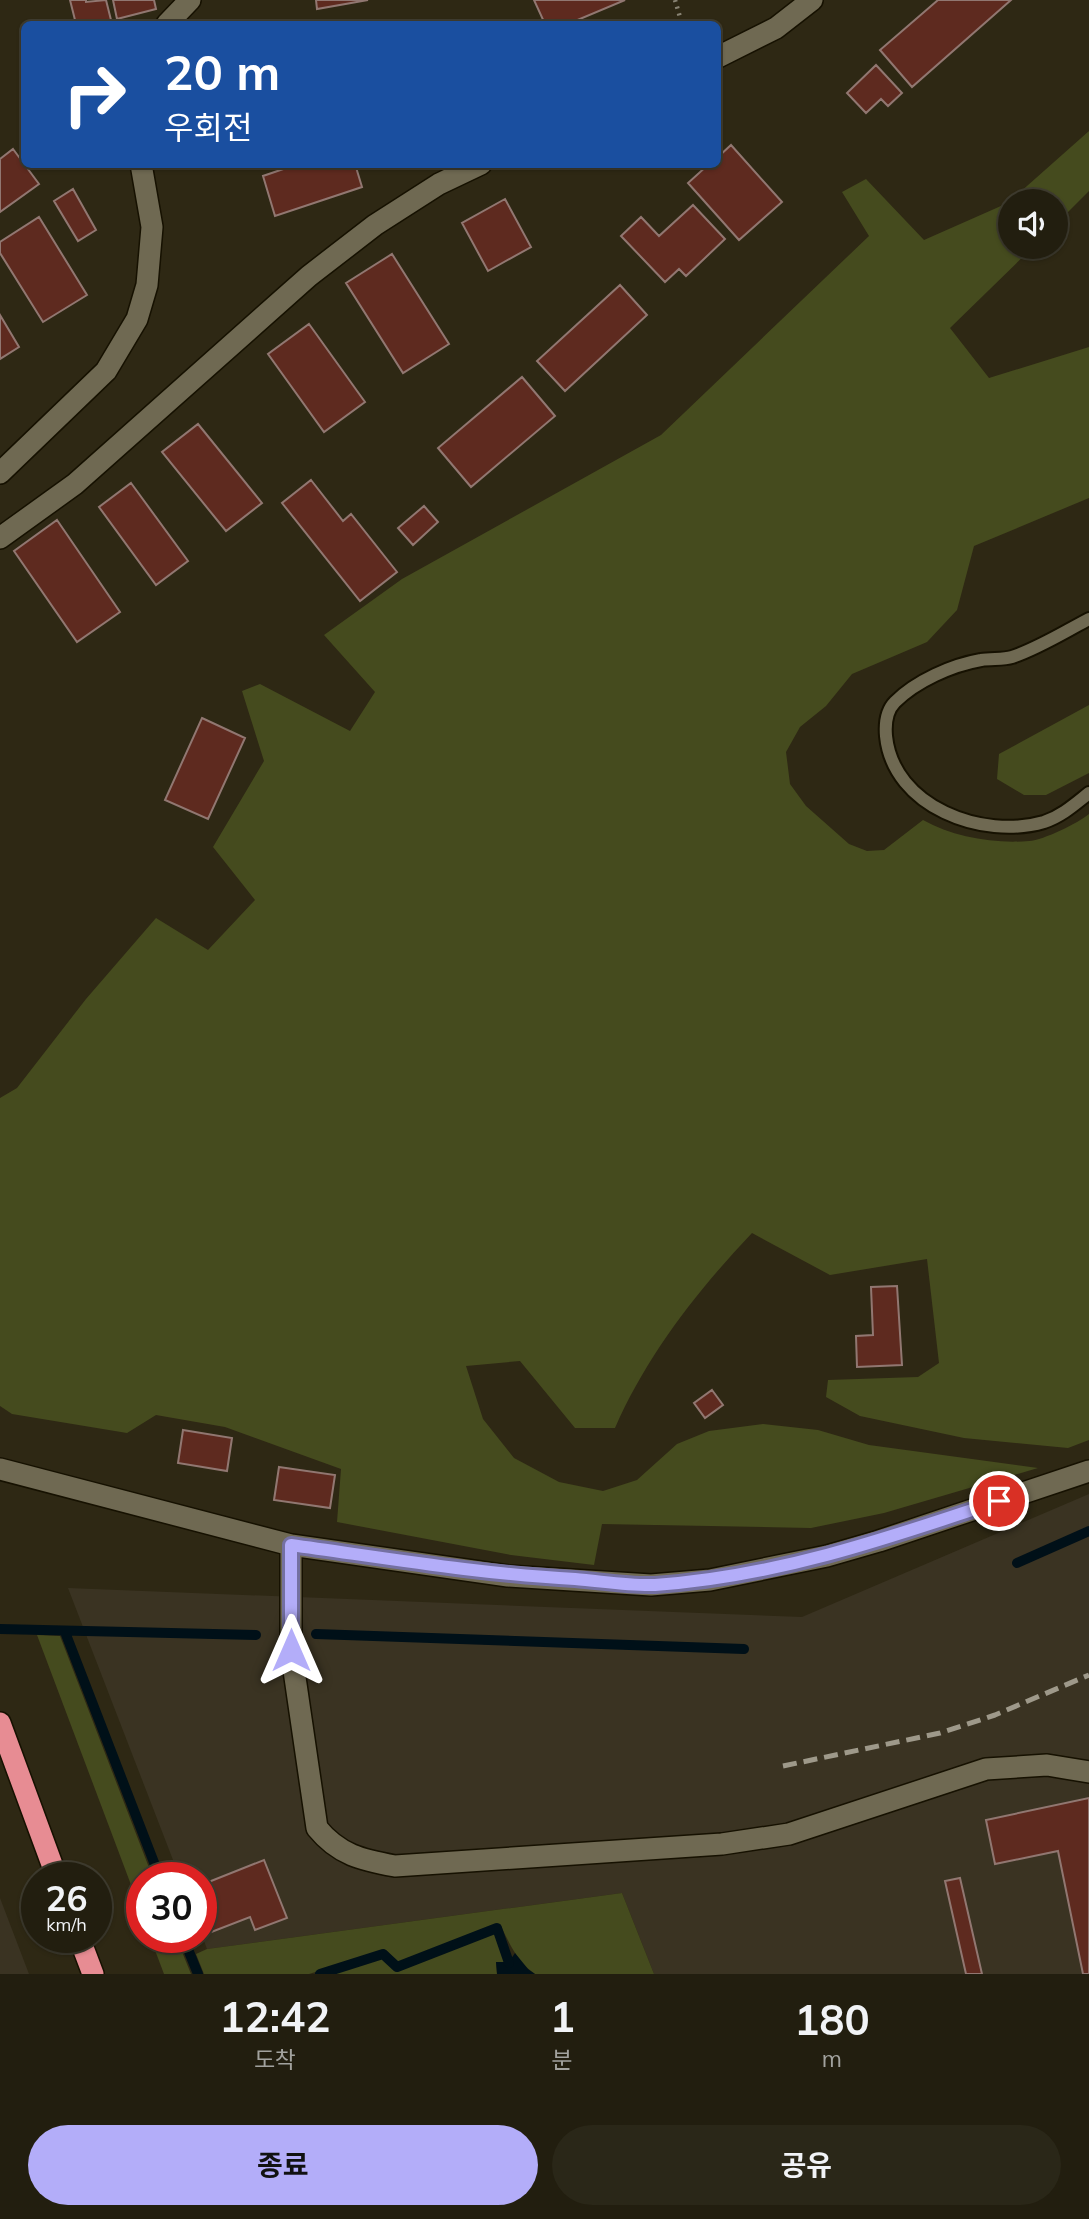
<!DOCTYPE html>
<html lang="ko">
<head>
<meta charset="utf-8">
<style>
	body { margin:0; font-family:Mulish,"Noto Sans KR",sans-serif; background:#2a2718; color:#f1f3f6; height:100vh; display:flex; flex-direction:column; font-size:26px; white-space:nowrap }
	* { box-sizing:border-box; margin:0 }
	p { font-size:23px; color:#a2a29e }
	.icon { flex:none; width:38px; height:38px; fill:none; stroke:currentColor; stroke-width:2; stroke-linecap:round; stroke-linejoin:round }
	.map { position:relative; height:1974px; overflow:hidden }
	.drawer { display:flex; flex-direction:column; background:#221e0f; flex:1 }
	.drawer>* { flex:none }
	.guide { position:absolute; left:21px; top:21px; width:700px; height:147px; border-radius:10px; box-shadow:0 2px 5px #0004,0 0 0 2px #3f3c2f; background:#1a4fa0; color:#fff; overflow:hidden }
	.controls { position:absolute; left:998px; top:189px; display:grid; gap:14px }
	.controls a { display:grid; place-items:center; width:70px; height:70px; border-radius:50%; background:#221e0f; box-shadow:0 2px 5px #0004,0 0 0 2px #3f3c2f; font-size:35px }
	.speed { position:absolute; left:21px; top:1862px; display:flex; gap:14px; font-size:35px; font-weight:700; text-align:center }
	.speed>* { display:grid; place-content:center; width:91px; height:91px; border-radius:50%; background:#221e0f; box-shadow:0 2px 5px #0004,0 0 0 2px #3f3c2f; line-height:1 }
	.speed small { font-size:18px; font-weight:400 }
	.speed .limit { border:10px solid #d22; background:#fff; color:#111 }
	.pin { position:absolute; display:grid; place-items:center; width:60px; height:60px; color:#fff; margin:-30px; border:4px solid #fff; border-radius:50%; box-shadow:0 2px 7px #0007 }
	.me { position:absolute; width:77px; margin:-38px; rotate:0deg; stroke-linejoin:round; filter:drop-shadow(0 0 5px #0008) }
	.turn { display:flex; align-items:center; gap:24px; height:147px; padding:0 28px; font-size:32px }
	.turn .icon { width:91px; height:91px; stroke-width:2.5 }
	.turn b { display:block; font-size:49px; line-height:60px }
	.eta { display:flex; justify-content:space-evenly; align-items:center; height:119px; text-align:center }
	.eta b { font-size:42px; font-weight:700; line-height:49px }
	.button { display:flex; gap:14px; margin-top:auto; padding:14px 28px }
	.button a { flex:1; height:80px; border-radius:42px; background:#b3adf9; color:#111; font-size:28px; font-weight:700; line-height:80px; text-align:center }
	.button a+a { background:#2a2718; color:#f1f3f6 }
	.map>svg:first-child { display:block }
	.industrial { fill:#3a3322 }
	.green { fill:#454b1e }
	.water { fill:#001018 }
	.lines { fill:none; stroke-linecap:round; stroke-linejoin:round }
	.stream { stroke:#001018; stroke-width:10 }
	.building { fill:#5e2a1f; stroke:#917771; stroke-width:2 }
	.lane-casing { stroke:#161101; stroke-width:16 }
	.street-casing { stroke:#161101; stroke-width:24 }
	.secondary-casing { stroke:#161101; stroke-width:24 }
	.highway-casing { stroke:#161101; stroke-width:24 }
	.path { stroke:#888373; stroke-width:4.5; stroke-dasharray:2 5; stroke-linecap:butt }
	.lane { stroke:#6f6952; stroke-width:12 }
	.street { stroke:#6f6952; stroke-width:21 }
	.secondary { stroke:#6f6952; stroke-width:21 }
	.highway { stroke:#e78c93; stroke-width:21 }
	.rail { stroke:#9e998a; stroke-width:5; stroke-dasharray:14 7; stroke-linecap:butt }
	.route-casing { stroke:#7470a2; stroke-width:18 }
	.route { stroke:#b3adf9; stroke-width:12 }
</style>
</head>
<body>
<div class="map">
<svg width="1089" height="1974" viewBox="0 0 1089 1974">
	<rect width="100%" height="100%" fill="#2e2814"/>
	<path class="industrial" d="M1089 1494V1974H654L622 1893 207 1949 201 1933V1878H180L68 1588 802 1617Z
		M0 1898 29 1974H0Z"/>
	<path class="green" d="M1089 131V191L1055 225V201H1010Z
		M866 179 924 240 1010 202V247H1033L950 328 989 378 1089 347V498L974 546 957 610 927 642 852 674 826 706 800 727 786 752 790 784 806 806 849 844 867 851 884 850 923 820C953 837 994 844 1029 841 1044 840 1078 823 1089 814V1440L1068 1448 964 1438 860 1416 826 1397 828 1380 918 1377 939 1363 927 1259 830 1275 752 1233C697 1291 647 1355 615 1428H575L520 1361 466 1366 483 1419 514 1458 559 1482 603 1491 637 1480 677 1444 709 1431 763 1424 818 1430 869 1445 1038 1468 884 1513 811 1528 602 1524 594 1565 511 1555 337 1522 341 1469 225 1427 156 1415 127 1433 12 1414 0 1406V1098L17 1088 86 999 156 918 208 950 255 900 213 847 264 761 242 691 260 684 350 731 375 692 324 635 402 579 661 435 869 236 842 192Z
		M1089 705V773L1046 795H1024L997 779 999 754Z
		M37 1635 60 1636 153 1878H142V1914Z
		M622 1893 654 1974H535C518 1963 509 1943 500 1924L398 1963 386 1950 309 1974H204L196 1954 207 1949Z
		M494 1933 505 1962H496L497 1974H330L383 1958 397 1971Z
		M150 1937H176L191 1974H164Z"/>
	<path class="water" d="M515 1953 528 1969 535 1974H497L496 1962H509Z"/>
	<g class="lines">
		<path class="stream" d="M1017 1563 1089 1531
			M0 1629 256 1635
			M65 1632 160 1878
			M316 1634 744 1649
			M183 1937 198 1974
			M320 1974 383 1954 397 1967 497 1928 509 1963"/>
	</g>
	<path class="building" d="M70 0H86V2L106 0 112 24H76Z
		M113 0H154L156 9 117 19Z
		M316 0H368L317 9Z
		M534 0H625L568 24H545Z
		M938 0H1011L912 87 880 50Z
		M876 65 902 93 888 106 881 99 866 113 847 93Z
		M731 145 782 202 739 240 688 183 709 164H718V157Z
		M13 149 39 184 0 212V159Z
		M298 164H355L362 187 275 216 263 176Z
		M73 189 96 230 78 241 54 201Z
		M505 199 531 247 488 271 462 223Z
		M693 205 725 239 686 276 679 269 665 282 621 236 641 217 659 236Z
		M39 217 87 295 43 322 0 253V242Z
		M392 254 449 344 403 373 346 283Z
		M620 285 647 315 565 391 537 361Z
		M0 315 19 347 0 359Z
		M309 324 365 402 324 432 268 354Z
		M522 377 555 416 471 487 438 448Z
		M198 424 262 503 226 531 162 452Z
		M311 480 343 521 351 514 397 572 360 601 282 503Z
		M131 483 188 561 156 585 99 507Z
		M424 506 438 522 413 545 398 528Z
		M57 520 120 612 77 642 14 551Z
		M202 718 245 738 208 819 165 800Z
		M897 1286 902 1365 857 1367 856 1336 873 1335 871 1287Z
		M712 1390 723 1405 705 1418 694 1403Z
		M183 1430 232 1438 227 1471 178 1463Z
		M279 1467 335 1475 330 1508 274 1500Z
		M1089 1798V1974H1083L1058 1851 995 1864 986 1820Z
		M264 1860 287 1918 255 1930 250 1917 201 1936V1885Z
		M960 1878 982 1974H966L945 1881Z"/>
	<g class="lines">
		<defs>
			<path id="lane" d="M1089 619C1064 632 1039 648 1012 657 1003 660 991 658 981 660 952 665 916 681 895 702 886 711 885 724 886 736 893 807 983 840 1044 822 1062 816 1075 804 1089 793"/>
			<path id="street" d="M718 57 776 28 812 0
				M0 538 75 484 309 276 375 225 439 184 481 164
				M0 1469 291 1545 508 1576 651 1585 710 1580 827 1556 879 1541 1089 1471
				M291 1545V1650L317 1828C339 1855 362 1860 395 1866L722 1844 789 1834 986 1769 1047 1765 1089 1772"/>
			<path id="secondary" d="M167 24 190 0
				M0 473 106 371 137 319 147 285 152 227 141 164"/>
			<path id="highway" d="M0 1723 57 1878
				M79 1937 93 1974"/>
		</defs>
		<use href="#lane" class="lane-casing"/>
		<use href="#street" class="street-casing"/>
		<use href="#secondary" class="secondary-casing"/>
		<use href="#highway" class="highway-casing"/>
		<path class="path" d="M675 0 682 24"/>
		<use href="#lane" class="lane"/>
		<use href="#street" class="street"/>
		<use href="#secondary" class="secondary"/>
		<use href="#highway" class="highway"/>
		<path class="rail" d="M783 1766 940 1733 995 1715 1089 1675"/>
	</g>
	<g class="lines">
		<defs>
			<path id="route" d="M291 1650V1545C386 1558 480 1574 575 1579 601 1581 629 1586 655 1585 774 1577 886 1539 999 1501"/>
		</defs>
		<use href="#route" class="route-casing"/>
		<use href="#route" class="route"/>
	</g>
</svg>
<div class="controls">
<a><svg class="icon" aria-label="sound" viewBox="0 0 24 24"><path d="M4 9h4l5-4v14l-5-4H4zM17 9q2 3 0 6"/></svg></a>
</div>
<div class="speed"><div>26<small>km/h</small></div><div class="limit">30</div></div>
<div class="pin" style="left:999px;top:1501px;background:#d93025"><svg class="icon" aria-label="arrive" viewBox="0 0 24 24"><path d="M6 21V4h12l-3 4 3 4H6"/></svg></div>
<svg class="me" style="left:291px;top:1650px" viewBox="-20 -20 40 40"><path d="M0-17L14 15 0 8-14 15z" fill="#b3adf9" stroke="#fff" stroke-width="4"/></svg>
<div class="guide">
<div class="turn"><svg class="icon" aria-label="right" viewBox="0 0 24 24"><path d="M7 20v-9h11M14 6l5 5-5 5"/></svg><div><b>20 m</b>우회전</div></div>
</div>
</div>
<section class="drawer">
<div class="eta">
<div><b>12:42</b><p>도착</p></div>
<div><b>1</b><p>분</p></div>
<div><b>180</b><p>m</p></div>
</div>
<div class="button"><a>종료</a><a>공유</a></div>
</section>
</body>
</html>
